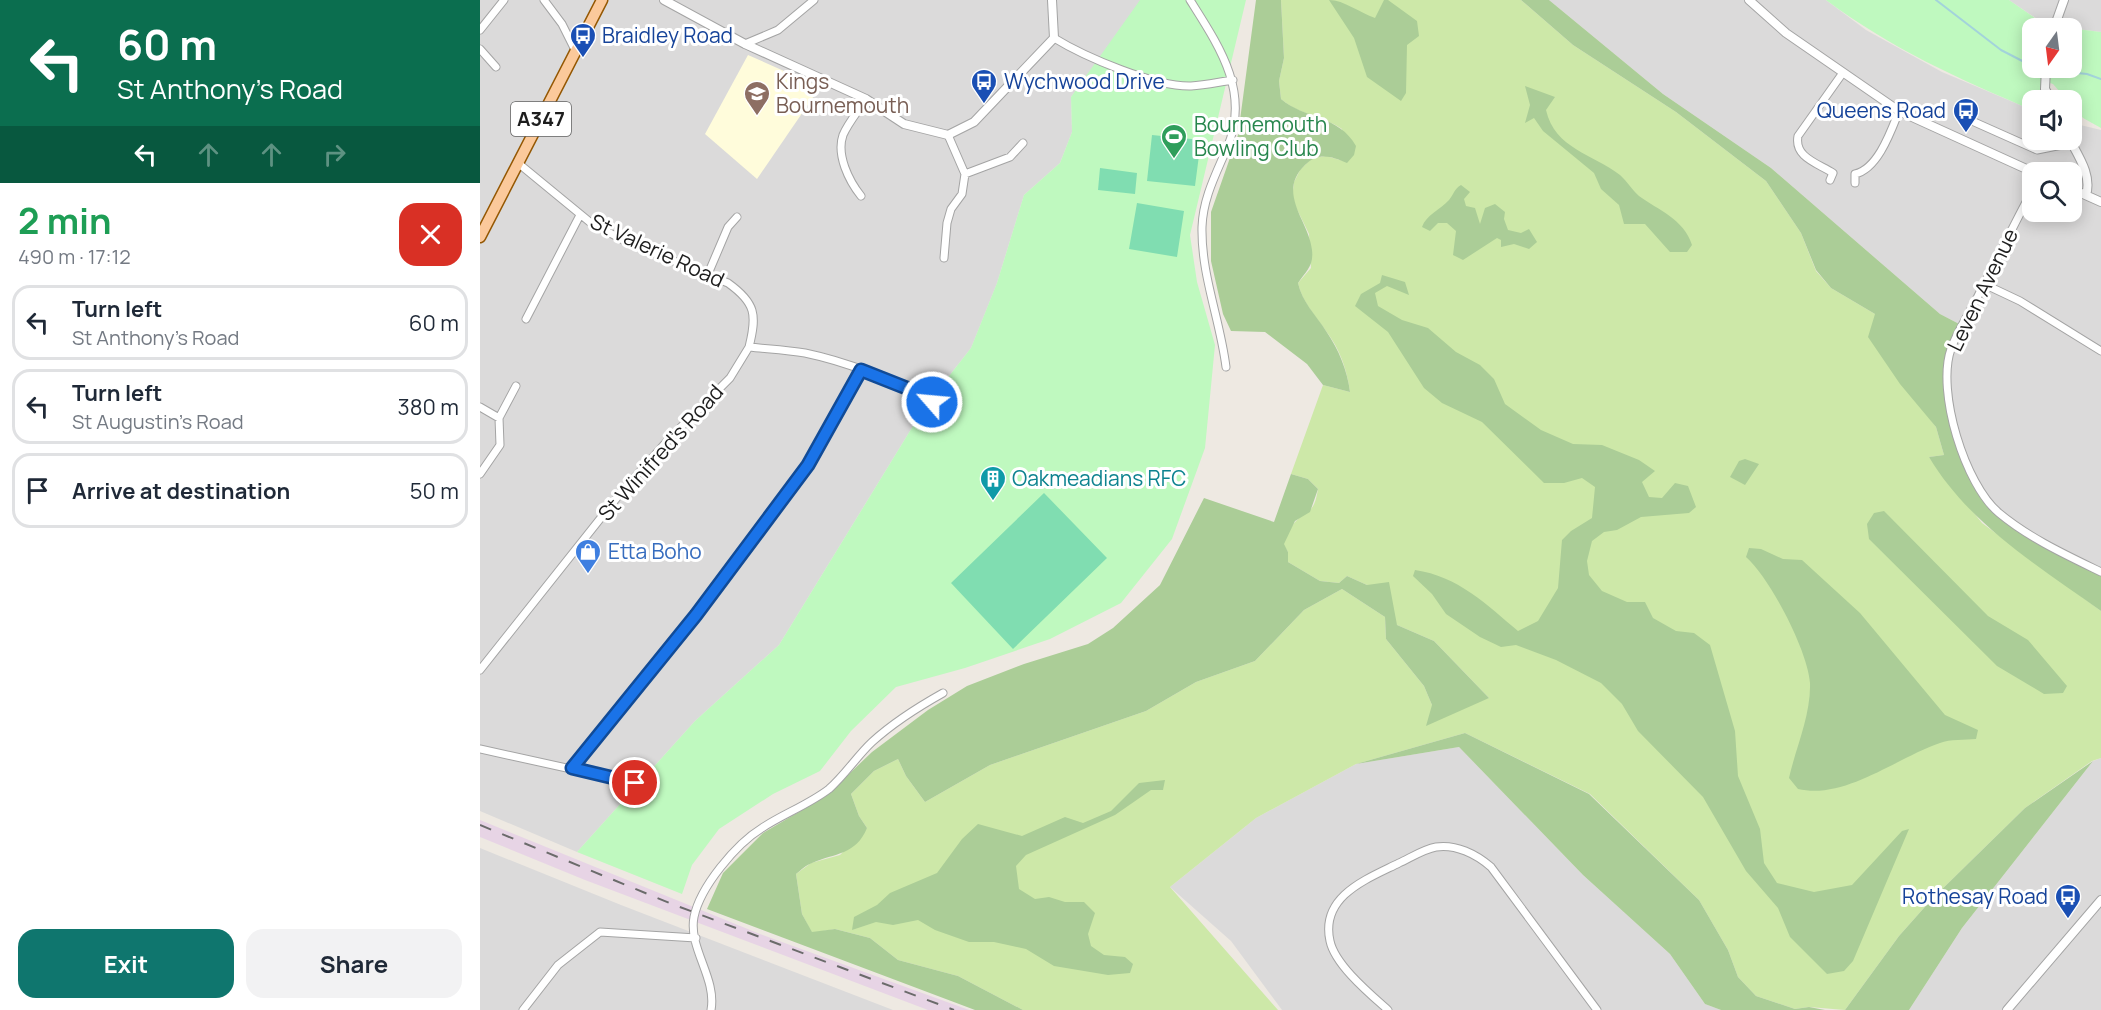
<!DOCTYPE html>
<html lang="en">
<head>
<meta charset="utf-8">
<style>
	body { margin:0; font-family:Manrope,sans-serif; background:#f2f2f3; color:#1f2937; height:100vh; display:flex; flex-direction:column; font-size:22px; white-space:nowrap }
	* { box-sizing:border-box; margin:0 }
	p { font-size:20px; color:#747a83 }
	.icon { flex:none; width:33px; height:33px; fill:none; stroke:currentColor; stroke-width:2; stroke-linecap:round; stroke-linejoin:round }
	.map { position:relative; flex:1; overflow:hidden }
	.side { display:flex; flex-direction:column; background:#fff; width:480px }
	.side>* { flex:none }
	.top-card { background:#0b6e4f; color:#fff; overflow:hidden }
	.needle { width:39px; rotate:194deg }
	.buttons { position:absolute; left:1542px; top:18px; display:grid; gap:12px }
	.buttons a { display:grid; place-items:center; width:60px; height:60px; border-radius:12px; background:#fff; box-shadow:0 3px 15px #0003; font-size:30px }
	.pin { position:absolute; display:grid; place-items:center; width:51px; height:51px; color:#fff; margin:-26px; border:3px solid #fff; border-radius:50%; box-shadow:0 2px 6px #0007 }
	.me { position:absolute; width:66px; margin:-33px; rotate:297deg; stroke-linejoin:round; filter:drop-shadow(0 0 4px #0008) }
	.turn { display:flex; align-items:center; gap:21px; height:126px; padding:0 18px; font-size:27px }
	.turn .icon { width:78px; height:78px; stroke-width:2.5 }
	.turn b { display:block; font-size:42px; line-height:51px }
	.lanes { display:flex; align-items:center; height:57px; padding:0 18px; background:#0003; justify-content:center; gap:30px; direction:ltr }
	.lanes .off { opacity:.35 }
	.round { display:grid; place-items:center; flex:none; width:63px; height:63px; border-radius:18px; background:#f2f2f3 }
	.overview { display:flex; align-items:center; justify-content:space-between; height:102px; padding:0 18px }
	h1 { font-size:36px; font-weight:700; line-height:45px; color:#1e9e55 }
	.primary-button { display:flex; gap:12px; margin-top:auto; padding:12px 18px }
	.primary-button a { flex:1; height:69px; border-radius:18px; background:#0f766e; color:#fff; font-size:24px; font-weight:700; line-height:69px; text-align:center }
	.primary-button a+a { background:#f2f2f3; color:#1f2937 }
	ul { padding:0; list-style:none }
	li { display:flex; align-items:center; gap:18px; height:75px; margin:0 12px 9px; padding:0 6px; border:3px solid #e0e1e3; border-radius:18px }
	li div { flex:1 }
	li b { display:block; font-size:22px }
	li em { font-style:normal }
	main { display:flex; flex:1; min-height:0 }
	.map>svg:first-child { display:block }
	.residential { fill:#dbdada; fill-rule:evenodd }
	.industrial { fill:#e7d4e5 }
	.education { fill:#fffcdb }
	.grass { fill:#cde8a8 }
	.forest { fill:#abcd97 }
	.park { fill:#bff9bf; fill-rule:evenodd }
	.pitch { fill:#80ddb1 }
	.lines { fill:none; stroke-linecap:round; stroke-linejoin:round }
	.stream { stroke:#a3d3db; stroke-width:2 }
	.minor-casing { stroke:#a4a4a4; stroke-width:9 }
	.tertiary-casing { stroke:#a4a4a4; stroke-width:10 }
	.primary-casing { stroke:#945702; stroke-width:13 }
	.minor { stroke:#fff; stroke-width:7 }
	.tertiary { stroke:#fff; stroke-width:8 }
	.primary { stroke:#fbc99b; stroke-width:10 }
	.rail { stroke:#6b6b6b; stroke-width:2; stroke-dasharray:12 12; stroke-linecap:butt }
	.route-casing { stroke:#114b97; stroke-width:15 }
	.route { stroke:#1a73e8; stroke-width:10 }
	.labels { text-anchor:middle; stroke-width:6; stroke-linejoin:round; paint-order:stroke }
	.shield { fill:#fff; stroke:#616161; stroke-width:1.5 }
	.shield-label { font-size:20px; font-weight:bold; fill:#1d1d1d }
	.transit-label { font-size:21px; fill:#164399; stroke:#fff; text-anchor:start }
	.education-label { font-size:21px; fill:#785e54; stroke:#fff; text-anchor:start }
	.leisure-label { font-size:21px; fill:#27864d; stroke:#fff; text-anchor:start }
	.street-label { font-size:21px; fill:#1d1d1d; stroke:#fff }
	.culture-label { font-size:21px; fill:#0d838f; stroke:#fff; text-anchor:start }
	.shop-label { font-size:21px; fill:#366cbe; stroke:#fff; text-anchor:start }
</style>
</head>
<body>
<main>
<section class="side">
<div class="top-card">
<div class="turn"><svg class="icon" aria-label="left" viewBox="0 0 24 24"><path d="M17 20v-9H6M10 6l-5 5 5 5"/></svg><div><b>60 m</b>St Anthony's Road</div></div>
<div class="lanes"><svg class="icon" aria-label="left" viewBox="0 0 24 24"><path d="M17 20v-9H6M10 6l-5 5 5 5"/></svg><svg class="icon off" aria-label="ahead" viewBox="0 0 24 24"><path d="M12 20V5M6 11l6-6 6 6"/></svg><svg class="icon off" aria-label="ahead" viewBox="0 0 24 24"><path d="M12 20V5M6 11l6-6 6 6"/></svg><svg class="icon off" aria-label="right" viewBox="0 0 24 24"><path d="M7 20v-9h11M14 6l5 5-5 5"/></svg></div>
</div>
<div class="overview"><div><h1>2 min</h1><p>490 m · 17:12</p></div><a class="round" style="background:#d93025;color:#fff"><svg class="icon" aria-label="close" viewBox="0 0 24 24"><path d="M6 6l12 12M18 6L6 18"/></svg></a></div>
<ul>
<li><svg class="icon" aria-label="left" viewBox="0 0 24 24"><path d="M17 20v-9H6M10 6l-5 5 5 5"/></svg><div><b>Turn left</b><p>St Anthony's Road</p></div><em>60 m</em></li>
<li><svg class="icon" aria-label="left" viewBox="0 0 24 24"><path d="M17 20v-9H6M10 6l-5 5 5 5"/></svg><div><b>Turn left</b><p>St Augustin's Road</p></div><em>380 m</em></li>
<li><svg class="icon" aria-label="arrive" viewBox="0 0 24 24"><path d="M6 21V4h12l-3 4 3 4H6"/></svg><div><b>Arrive at destination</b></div><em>50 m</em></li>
</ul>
<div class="primary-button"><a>Exit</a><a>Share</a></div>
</section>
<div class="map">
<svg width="1621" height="1010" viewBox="0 0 1621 1010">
	<rect width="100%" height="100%" fill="#eee9e2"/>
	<path class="residential" d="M0 0H664L591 97 592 132 580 163 544 195 517 283 491 348 444 408 299 645 215 721 97 852 0 811Z
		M1069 0H1346L1386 30 1462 72 1552 110V140H1592V123L1621 130V572L1529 521 1504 497 1478 446 1468 382 1471 350 1483 326 1460 314 1291 168 1183 94ZM1552 172H1592V212H1552Z
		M1529 0H1621V32L1566 25Z
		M979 747 1103 875 1190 954 1225 1004 1241 1010H802L751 941 690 887 776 818 876 764Z
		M1621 758V1010H1429L1482 928 1613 761Z
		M0 848 141 905 413 1010H0Z"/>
	<path class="industrial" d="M0 820 280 934 489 1010H448L105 880 0 837Z"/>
	<path class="education" d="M268 55 340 87 277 179 225 134Z"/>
	<path class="grass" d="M801 0H1041L1093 45 1196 112 1286 181 1321 233 1336 271 1351 288 1395 314 1437 401 1456 427 1464 455 1449 457 1502 523 1621 611V758L1612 761 1545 808 1451 900 1419 936 1365 1010 1329 1007 1315 1009 1276 996 1258 977 1248 950 1219 900 1110 794 985 733 876 764 776 818 690 887 798 1010H543L478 976 418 960 390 938 355 929 332 933 322 914 316 874 331 863 360 855 387 828 379 816 371 794 394 771 418 759 426 776 445 802 510 765 666 711 716 682 775 661 824 610 862 589 905 617 906 639 944 686 952 705 1009 698 954 641 917 625 887 585 867 576 859 583 840 581 808 562V552L803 544C807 537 810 527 816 521 830 508 834 513 838 489L828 479 811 474 843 385 870 392C867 370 860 349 846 331 835 315 822 302 818 283L831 268 829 234 812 199 814 182 820 170 832 158 846 156 867 162 862 129C841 115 819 115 801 99L799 81 804 58Z"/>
	<path class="forest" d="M776 0H801L804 58 799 81 801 99C824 119 859 115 876 146L874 155 867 163C851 156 838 152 825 165 796 193 829 221 832 250 834 266 826 271 818 283 822 302 836 315 846 331 859 350 867 370 870 392L843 385 827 364 785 332 751 331 743 314 731 261V212L758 135Z
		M849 0C864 0 880 13 895 18L904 0H908L937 21 939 36 927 45 926 93 921 101 887 77 874 38Z
		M1041 0H1069L1183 94 1291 168 1460 314 1483 326C1479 334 1473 342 1471 351 1457 400 1488 490 1529 521 1555 540 1592 556 1621 572V611C1558 566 1489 524 1449 457L1464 455 1456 427 1420 384 1388 337 1395 314 1351 288 1336 270 1321 233 1286 181 1196 112 1093 45Z
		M1045 86 1075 97 1066 110C1075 149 1113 154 1140 175 1147 181 1152 190 1159 196 1178 210 1204 219 1212 245L1207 252H1190L1165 224H1144L1139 205 1121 189 1114 173 1063 131 1054 118 1045 123 1050 105Z
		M981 185 990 192 984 199 986 206 995 208 1000 224 1005 208 1015 204 1025 212 1024 219 1028 230 1041 233 1049 229 1057 242 1049 249 1034 244 1021 247V240L1017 238 983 260 973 255 976 231 967 223H958L950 231 942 227C946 215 960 210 969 200 974 194 974 189 981 185Z
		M902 275 925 282 929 295 907 286 895 293 898 306 922 320 948 328 976 352 1000 365 1014 379 1025 404 1061 430 1093 444 1122 445 1159 460 1175 471 1162 482 1169 497 1182 498 1195 483 1208 486 1216 507 1209 513 1161 517 1137 530 1124 532 1112 541 1107 561 1109 575 1122 591 1147 602H1165L1173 618 1196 631 1214 633 1230 645 1255 731 1258 776 1280 829 1284 863 1297 883 1334 892 1372 885 1422 831 1429 829 1373 961 1364 971 1347 974 1310 937 1298 908 1266 871 1223 797 1158 731 1142 704 1121 683 1076 660 1036 645 1021 647 1000 637 966 614 952 594 933 576 935 570C978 576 1007 605 1038 631L1058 621 1078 588 1082 540 1091 531 1112 518 1115 487 1102 478 1084 483H1064L1002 422 962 403 944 388 908 332 875 306 881 294 900 283Z
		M1265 459 1279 464 1265 485 1250 477 1259 461Z
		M811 474 828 479 838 489 830 512 815 521 804 544 808 552V562L840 581 859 583 867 576 887 585 909 582 917 625 954 641 1009 698 946 726 952 705 944 686 906 639 905 617 862 589 824 610 775 661 716 682 666 711 510 765 445 802 426 776 418 759 394 771 371 794 379 816 387 828C376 855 355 853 332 863 326 865 321 870 316 874L322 914 332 932 355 929 390 938 418 960 478 976 543 1010H495L227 909 243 873 283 833 346 796 392 752 448 710 487 686 544 664 608 644 633 628 680 585 724 498 794 522Z
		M1404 511 1508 616 1548 640 1587 686 1583 693 1564 694 1517 666 1389 539 1387 524 1394 513Z
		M1269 548 1281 549 1303 559 1322 560 1380 613 1465 715 1498 730 1496 739C1485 740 1470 739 1460 743 1416 758 1365 800 1318 789L1309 778C1316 747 1331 715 1330 683 1328 651 1290 578 1266 557Z
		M985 733 1109 794 1219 900 1248 950 1258 977 1276 996 1315 1009 1329 1007 1345 1010H1241L1225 1004 1190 954 1103 875 979 747 876 764Z
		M1613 761 1482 928 1429 1010H1365L1419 936 1451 900 1545 808Z
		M685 780 683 790H671L635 815 546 855 536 866 539 889 555 899 569 897 585 902H604L615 913 608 934 611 946 624 955 645 957 653 964 650 973 628 975 574 966 546 949 514 942H489L455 930 438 920 413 925 396 922 372 930 374 917 397 905 410 893 457 873 482 839 498 824 542 836 585 817 603 823 631 811 659 783Z"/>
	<path class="park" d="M660 0H766L710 235 717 282 735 345 725 448 692 539 641 603 570 639 485 668 416 687 371 731 340 771 293 794 239 829 212 865 202 894 97 852 215 721 299 645 444 408 491 348 517 283 544 195 580 163 592 132 591 97Z
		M1346 0H1529L1565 25 1621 32V128L1603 118 1592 105V100H1587L1573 84 1564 81 1560 93 1564 100H1552V110C1477 78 1412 49 1346 0ZM1552 28H1592V68H1552Z"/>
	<path class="pitch" d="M672 135 721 140 715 186 667 181Z
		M620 168 657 173 655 194 618 190Z
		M657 203 704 211 697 257 649 249Z
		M564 493 627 558 533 649 471 583Z"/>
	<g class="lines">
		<path class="stream" d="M1456 0 1521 50 1552 66
			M1568 70 1607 74 1621 79"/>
		<defs>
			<path id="minor" d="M64 0 82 24 96 52
				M710 0C739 46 771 92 747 148 736 174 723 198 722 227 721 275 740 319 746 367
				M0 30 24 0
				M574 38C605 57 675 87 711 86 725 85 739 82 753 80
				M265 44 298 30 334 0
				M0 49 16 67
				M1492 121 1557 150 1592 143
				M38 163 111 223 145 241 248 283C276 303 277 315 269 347 288 349 307 350 325 353 368 362 414 381 452 402
				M485 174 530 157 543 143
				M1350 180 1353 173C1337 163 1314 157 1318 136L1362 74
				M1375 183V174C1398 169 1411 131 1419 111
				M1552 191C1534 224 1518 258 1500 292 1491 311 1478 329 1471 349 1456 391 1485 485 1519 513 1549 538 1586 555 1621 572
				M381 196C369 181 356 155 363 135 368 123 379 110 386 99
				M464 258 467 223 471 209 482 194 485 174 468 135
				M228 274 248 227 257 217
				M1504 284 1540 301 1621 351
				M46 319 100 215
				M0 407 19 418
				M0 474 20 445 19 418 36 386
				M0 670 139 495 189 439 250 378 269 347
				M0 749 155 783
				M91 768 193 644 328 465 381 371
				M43 1010 78 965 120 932 216 938
				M231 1010C237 978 208 948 214 917 220 887 256 844 282 828 303 814 328 805 349 789 365 775 377 756 392 742 414 722 438 707 463 693
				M908 1010C890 994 855 965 850 941 840 896 887 879 919 863 930 858 944 849 956 847 976 844 996 854 1011 867L1117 1010"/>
			<path id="tertiary" d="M184 0 265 44 386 99 424 124 468 135 494 122 574 38 572 0
				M1269 0 1306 33 1419 111 1553 172
				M1574 28 1584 0
				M1566 68 1565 89 1571 100
				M1590 140C1599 157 1612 176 1606 195
				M1592 189 1621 202
				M1527 1010 1621 900"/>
			<path id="primary" d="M0 237 122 0"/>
		</defs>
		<use href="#minor" class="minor-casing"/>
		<use href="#tertiary" class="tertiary-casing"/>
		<use href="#primary" class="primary-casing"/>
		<use href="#minor" class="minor"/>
		<use href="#tertiary" class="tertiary"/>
		<use href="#primary" class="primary"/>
		<path class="rail" d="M0 825 192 904 474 1010"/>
	</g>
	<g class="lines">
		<defs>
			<path id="route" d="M155 783 92 768 216 615 328 465 381 370 429 389 452 402"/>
		</defs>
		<use href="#route" class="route-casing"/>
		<use href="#route" class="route"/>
	</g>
	<defs>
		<symbol id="bus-pin" viewBox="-11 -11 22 30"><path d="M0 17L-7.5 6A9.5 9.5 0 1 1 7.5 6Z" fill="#1a4fb4" stroke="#fff"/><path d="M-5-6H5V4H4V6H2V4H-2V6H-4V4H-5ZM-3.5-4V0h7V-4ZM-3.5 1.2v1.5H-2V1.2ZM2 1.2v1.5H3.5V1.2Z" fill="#fff"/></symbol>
		<symbol id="school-pin" viewBox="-11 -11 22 30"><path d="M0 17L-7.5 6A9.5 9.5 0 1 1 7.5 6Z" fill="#8d6e63" stroke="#fff"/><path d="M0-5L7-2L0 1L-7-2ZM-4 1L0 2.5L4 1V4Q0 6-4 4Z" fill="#fff"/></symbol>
		<symbol id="stadium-pin" viewBox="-11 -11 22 30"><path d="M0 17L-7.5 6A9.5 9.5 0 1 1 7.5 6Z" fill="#2e9e5b" stroke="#fff"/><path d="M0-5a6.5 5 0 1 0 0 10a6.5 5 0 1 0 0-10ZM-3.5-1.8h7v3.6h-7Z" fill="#fff"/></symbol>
		<symbol id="building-pin" viewBox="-11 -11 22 30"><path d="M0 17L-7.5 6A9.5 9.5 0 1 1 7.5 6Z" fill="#0f9aa8" stroke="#fff"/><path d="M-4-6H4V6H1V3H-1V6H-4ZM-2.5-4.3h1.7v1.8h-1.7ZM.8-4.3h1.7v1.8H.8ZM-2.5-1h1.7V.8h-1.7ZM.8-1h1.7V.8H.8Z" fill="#fff"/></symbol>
		<symbol id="shop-pin" viewBox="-11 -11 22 30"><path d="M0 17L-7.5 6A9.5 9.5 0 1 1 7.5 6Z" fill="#3f7fe0" stroke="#fff"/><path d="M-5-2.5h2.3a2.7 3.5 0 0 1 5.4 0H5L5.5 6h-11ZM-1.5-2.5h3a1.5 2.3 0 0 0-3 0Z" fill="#fff"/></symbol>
	</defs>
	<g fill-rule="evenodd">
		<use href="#bus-pin" x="88" y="21" width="30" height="40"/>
		<use href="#bus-pin" x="489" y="67" width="30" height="40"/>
		<use href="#school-pin" x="262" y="79" width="30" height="40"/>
		<use href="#bus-pin" x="1471" y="96" width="30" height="40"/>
		<use href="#stadium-pin" x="679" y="122" width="30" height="40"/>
		<use href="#building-pin" x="498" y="464" width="30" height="40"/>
		<use href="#shop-pin" x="93" y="537" width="30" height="40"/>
		<use href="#bus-pin" x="1573" y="882" width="30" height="40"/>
	</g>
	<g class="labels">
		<rect class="shield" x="31" y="102" width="60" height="34" rx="4.5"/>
		<g class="shield-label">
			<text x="61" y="126">A347</text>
		</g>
		<g class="transit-label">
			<text x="122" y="43">Braidley Road</text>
			<text x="524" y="89">Wychwood Drive</text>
			<text x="1466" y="118" text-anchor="end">Queens Road</text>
			<text x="1568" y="904" text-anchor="end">Rothesay Road</text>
		</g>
		<g class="education-label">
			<text x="296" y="89">Kings<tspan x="296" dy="24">Bournemouth</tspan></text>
		</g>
		<g class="leisure-label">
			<text x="714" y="132">Bournemouth<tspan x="714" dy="24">Bowling Club</tspan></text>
		</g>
		<g class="street-label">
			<text transform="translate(177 251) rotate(25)" y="7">St Valerie Road</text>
			<text transform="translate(1503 290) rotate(-64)" y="7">Leven Avenue</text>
			<text transform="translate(181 453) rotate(-48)" y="7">St Winifred's Road</text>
		</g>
		<g class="culture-label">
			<text x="532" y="486">Oakmeadians RFC</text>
		</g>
		<g class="shop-label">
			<text x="128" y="559">Etta Boho</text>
		</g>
	</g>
</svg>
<div class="buttons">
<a><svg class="needle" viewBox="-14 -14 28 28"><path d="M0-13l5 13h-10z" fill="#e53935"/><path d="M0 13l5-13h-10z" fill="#747a83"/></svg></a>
<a><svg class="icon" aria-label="sound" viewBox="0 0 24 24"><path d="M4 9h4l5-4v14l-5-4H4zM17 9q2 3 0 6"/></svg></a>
<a><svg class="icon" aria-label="search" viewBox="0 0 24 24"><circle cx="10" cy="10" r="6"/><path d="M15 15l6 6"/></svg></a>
</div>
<div class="pin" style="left:155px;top:783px;background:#d93025"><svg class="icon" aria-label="arrive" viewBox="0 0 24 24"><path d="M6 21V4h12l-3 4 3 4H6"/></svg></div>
<svg class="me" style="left:452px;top:402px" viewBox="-20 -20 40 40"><circle r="17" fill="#1a73e8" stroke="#fff" stroke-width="3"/><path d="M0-11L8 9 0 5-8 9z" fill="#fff"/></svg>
</div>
</main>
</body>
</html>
